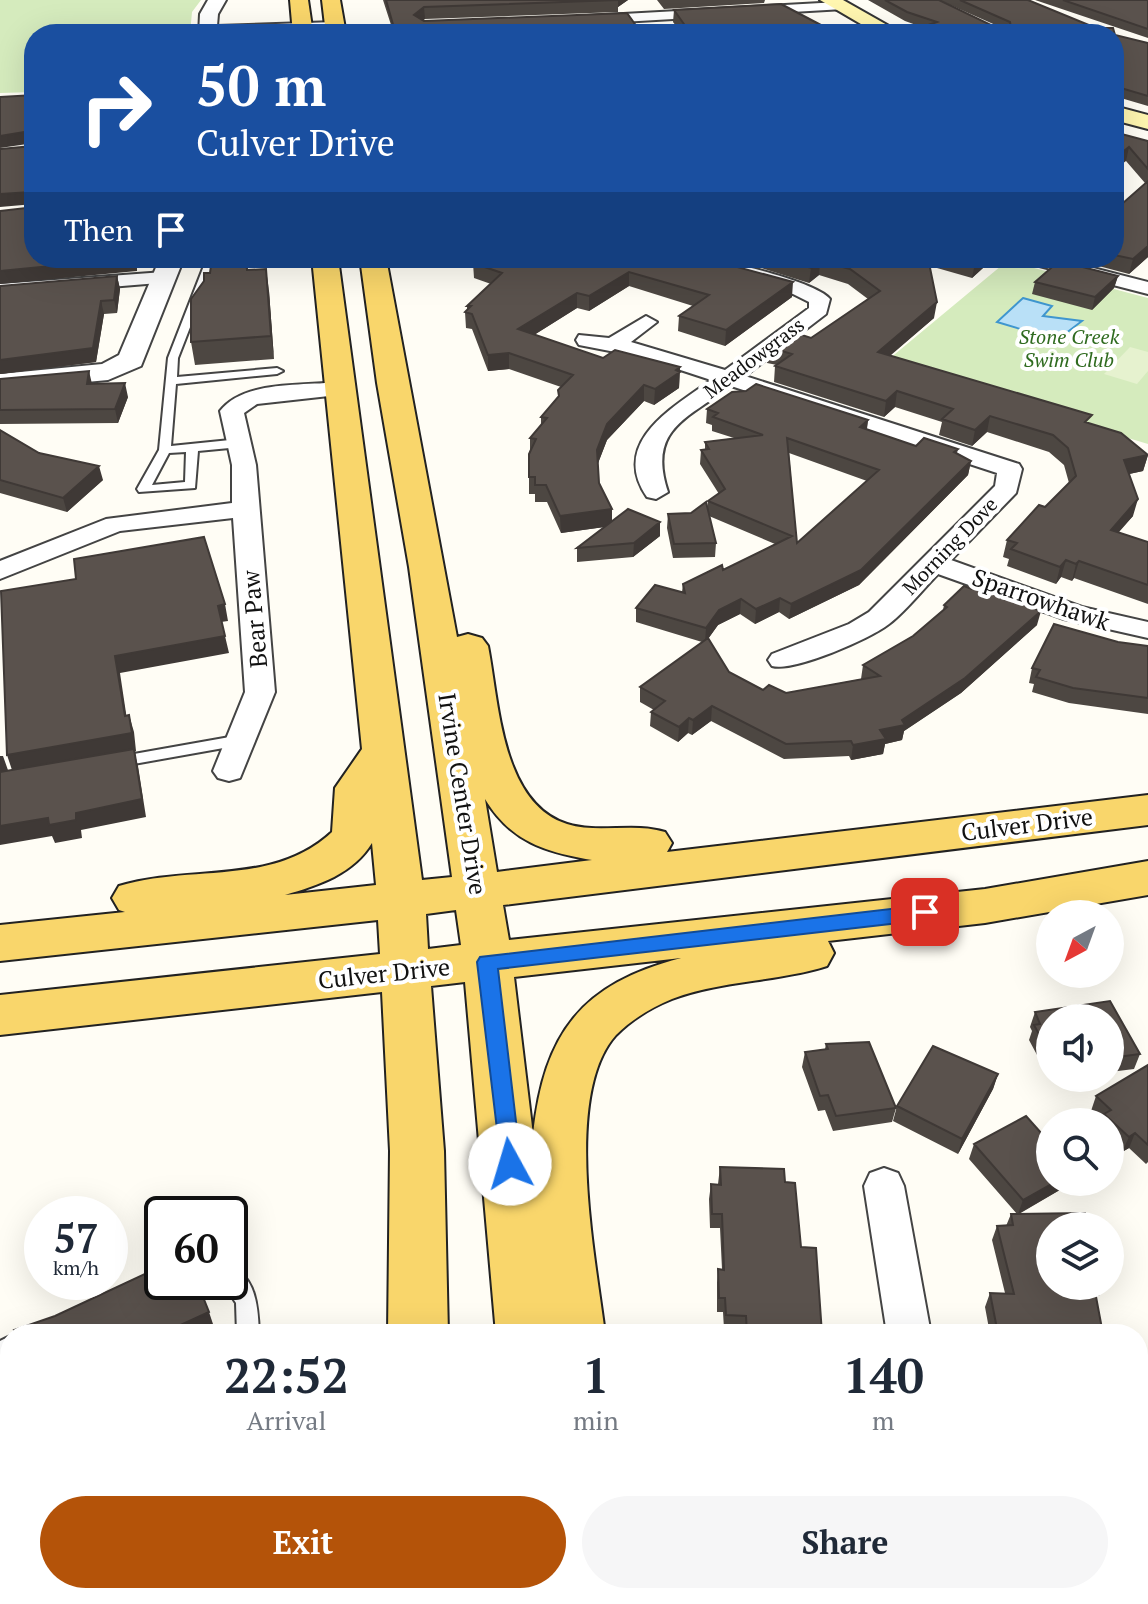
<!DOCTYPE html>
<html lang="en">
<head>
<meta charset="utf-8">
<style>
	body { margin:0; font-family:"PT Serif",serif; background:#f6f6f7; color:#1f2937; height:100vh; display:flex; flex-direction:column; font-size:30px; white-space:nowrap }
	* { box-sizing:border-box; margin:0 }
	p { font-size:26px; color:#747a83 }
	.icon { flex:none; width:44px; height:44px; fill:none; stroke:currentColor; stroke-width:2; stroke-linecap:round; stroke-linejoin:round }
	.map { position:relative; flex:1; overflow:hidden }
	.details { position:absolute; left:0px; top:1324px; width:1148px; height:280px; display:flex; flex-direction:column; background:#fff; border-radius:32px 32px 0 0; box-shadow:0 8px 32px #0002 }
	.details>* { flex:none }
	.hud { position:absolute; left:24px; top:24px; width:1100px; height:244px; border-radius:32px; box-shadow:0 8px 32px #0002; background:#1a4fa0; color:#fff; overflow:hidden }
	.needle { width:52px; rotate:221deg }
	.buttons { position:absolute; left:1036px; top:900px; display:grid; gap:16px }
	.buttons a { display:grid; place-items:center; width:88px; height:88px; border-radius:50%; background:#fff; box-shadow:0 8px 32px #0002; font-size:40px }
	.speed { position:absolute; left:24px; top:1196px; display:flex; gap:16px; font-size:40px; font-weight:700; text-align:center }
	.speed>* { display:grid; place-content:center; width:104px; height:104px; border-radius:50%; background:#fff; box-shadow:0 8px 32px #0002; line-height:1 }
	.speed small { font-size:20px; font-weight:400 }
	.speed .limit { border:4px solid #111; border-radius:12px; background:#fff; color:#111 }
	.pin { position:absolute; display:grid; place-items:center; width:68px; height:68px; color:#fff; margin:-34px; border-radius:16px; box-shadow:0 4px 12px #0006 }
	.me { position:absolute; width:88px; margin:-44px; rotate:354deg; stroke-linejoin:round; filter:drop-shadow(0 0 6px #0008) }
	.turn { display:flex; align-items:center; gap:28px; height:168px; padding:0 40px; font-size:36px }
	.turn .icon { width:104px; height:104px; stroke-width:2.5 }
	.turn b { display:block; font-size:56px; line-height:68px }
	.then { display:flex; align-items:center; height:76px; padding:0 40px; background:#0003; gap:16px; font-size:30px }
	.eta { display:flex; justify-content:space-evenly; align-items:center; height:136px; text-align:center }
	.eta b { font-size:48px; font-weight:600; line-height:56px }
	.button { display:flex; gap:16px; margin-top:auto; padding:16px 40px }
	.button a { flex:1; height:92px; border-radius:48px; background:#b45309; color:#fff; font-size:32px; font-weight:600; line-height:92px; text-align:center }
	.button a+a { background:#f6f6f7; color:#1f2937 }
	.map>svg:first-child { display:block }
	.green { fill:#d5ebbd }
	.pitch { fill:#e6f2cf }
	.water { fill:#b9e0f7; stroke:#3f96cf; stroke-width:2 }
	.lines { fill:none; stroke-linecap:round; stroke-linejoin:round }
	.service-casing { stroke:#444; stroke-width:4 }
	.minor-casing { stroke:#444; stroke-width:4 }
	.tertiary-casing { stroke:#444; stroke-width:4 }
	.secondary-casing { stroke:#333; stroke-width:4 }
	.primary-casing { stroke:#222; stroke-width:4 }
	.service { fill:#fff; fill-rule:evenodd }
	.minor { fill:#fff; fill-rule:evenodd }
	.tertiary { fill:#fff; fill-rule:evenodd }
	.secondary { fill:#fff6b0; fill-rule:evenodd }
	.primary { fill:#f9d66b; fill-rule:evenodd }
	.wall { fill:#4d4742; fill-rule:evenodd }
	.shaded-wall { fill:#3f3936 }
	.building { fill:#5a524d; stroke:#3f3936; stroke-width:2; fill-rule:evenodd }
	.route { fill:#1a73e8; stroke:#114b97; stroke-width:2 }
	.labels { text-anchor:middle; stroke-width:8; stroke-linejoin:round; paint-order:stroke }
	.far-park-label { font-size:20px; font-style:italic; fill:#2f6b1f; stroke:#fff }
	.far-street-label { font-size:20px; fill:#111; stroke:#fff }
	.street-label { font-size:24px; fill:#111; stroke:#fff }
</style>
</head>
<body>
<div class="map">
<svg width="1148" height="1604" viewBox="0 0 1148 1604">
	<rect width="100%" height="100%" fill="#fffdf5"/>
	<path class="green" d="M0 0H201L192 12 190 34H34V92L0 93Z
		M1007 261 1148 298V444L883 364Z"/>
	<path class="pitch" d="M1130 347 1148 352V371L1137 384 1104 374Z"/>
	<path class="water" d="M1023 298 1052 306 1043 316 1082 321 1057 340 997 322Z"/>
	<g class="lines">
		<defs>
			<path id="service" d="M207 258H217L178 358 177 377 277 368 283 371 277 374 176 384 171 446 240 439 246 443 240 447 198 451 195 488 139 492 137 489 159 450 168 358ZM186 452 185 482 152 485 169 453Z
				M241 735 249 740 246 744 117 767 109 762 117 757Z
				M230 1266C257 1277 258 1310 259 1334H237L236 1303 222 1282H230Z
				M10 1336V1358L0 1363V1341Z"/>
			<path id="minor" d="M839 2 844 3V9L587 24 580 20 587 16Z
				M672 258C683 258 694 257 704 258 728 261 816 282 830 299L826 314 745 376 1019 464 1022 469 1016 493 951 560 1082 607 1148 622V638L1064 619 938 574C922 590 907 610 889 624 870 639 794 672 772 666L768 660 772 654 849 624 869 612 995 486 997 473 731 386C687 419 647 429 668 492L656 499 647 497C609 442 674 407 711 380L641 357 579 345 576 340 579 335 609 338 646 316 657 322 631 342 725 370 809 308V302L793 294 675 262Z
				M1021 258H1054L1148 282V294L1024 262Z
				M164 272 174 278 171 282 0 296V284Z
				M339 382 350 389 347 394 257 404 244 413 256 465 275 692 240 778 229 781 218 778 213 771 245 692 233 518 120 531 0 579V561L106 519 232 503V465L220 411C244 380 304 386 339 382Z
				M884 1168 898 1173 904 1186 931 1334H887L864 1186 870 1173Z
				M921 1594H971L972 1604H922Z"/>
			<path id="tertiary" d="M208 0H226L218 14 217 26 335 22 344 27 335 32 199 34 200 14Z
				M160 258H184L141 366 108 380 0 390V374L102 364 119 355Z"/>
			<path id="secondary" d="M820 0H843L903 34H878Z
				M1114 106 1148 115V129L1114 120Z"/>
			<path id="primary" d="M290 0H308L313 34H293Z
				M322 0H340L346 34H326Z
				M312 258H338L422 880 452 877 409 567 377 383 360 258H386L457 637 468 634 482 638 488 646C499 702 501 803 567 824 599 834 633 822 665 832L672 843 667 852 1148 795V825L503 905 509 940 985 889 1148 861V895L985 923 828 941 834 953 827 966C777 982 722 980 672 999 652 1007 631 1020 616 1035 562 1095 596 1260 605 1334H496L465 982 431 986 444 1151 448 1334H388L390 1151 382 992 0 1035V995L380 954 378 920 0 961V925L125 912 119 910 112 898 119 886C191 864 273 887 332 832L335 788 362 749ZM485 799C511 842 546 852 592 860L497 872ZM372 843 376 885 285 895C319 885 353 874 372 843ZM456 910 461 945 428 949 426 914ZM681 958C581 984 544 1033 533 1135L514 977Z
				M365 1594H433V1604H363Z
				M522 1594H590L589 1604H519Z"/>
		</defs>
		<use href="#service" class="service-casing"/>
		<use href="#minor" class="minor-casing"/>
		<use href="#tertiary" class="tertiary-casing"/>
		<use href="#secondary" class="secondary-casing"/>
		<use href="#primary" class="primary-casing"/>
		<use href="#service" class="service"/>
		<use href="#minor" class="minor"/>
		<use href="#tertiary" class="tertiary"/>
		<use href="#secondary" class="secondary"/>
		<use href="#primary" class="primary"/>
	</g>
	<path class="wall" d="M383 0H628L618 7V12L425 19 392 28Z
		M657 0H765L764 3 664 9Z
		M868 0H939L997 28 1000 27 939 0H1028L1096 28H1113L1115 35 1148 43V106L1114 96V34H933L930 33V30L905 21Z
		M1035 0H1148V38Z
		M674 10 838 34H682L673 22Z
		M1114 132 1148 141V257L1129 274 1072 259V258H1114V211L1145 183 1126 161Z
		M212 258H247L248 270 269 291 274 359 195 365 191 342 210 273Z
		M704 258 792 297 725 346 678 331 679 316 693 306 629 286 589 311 577 308 534 335 603 358 680 367 679 388 654 405 644 401 607 440 598 463 599 483 612 521 660 522V536L633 557 577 562V548L604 527 561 533 547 502H535V494H529V454L530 450V438L541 425V417L558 398V390L561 387 509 369 488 371 472 329 466 328 465 312 467 310V306L491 284 474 278 473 263Z
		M717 258H994L972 278 930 266 934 318 890 355 1090 424 1148 455 1143 471 1129 474 1133 516 1118 532 1148 542V604L1074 578 1072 581 1061 577 1056 584 1007 566 1009 559 1003 557 1007 540 1045 507 1069 483 1064 465 1049 452 987 432 972 446 939 435 942 422 895 407 884 417 774 382 775 366 777 365 767 363 769 347 811 338 868 299 848 284 819 275 809 283 752 265Z
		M117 276 120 289 117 313 104 314 96 362 0 374Z
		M1118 276 1114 288 1092 310 1032 294 1035 282Z
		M0 379 92 384 128 397 118 423 0 424Z
		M707 409 868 420 867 429 916 446 958 449 957 453 971 461 968 475 859 585 789 619 779 612 755 624 740 614 718 625 708 639 729 672 763 690 786 693 861 679 863 665 913 636 943 610 944 605 1037 625 961 693 904 731 902 740 885 744 883 754 851 760 849 756 784 759 711 721 692 735 688 733 678 742 650 726 651 712 654 710 640 702V687L702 642 636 622V608L682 592 683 584 723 570 775 544 709 516 716 543 715 557 673 558 667 528 668 514 691 513 707 509 708 501 719 494 700 464 701 450 705 449V442L734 438 712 431V425L706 423ZM789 453 867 481 797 543Z
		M0 430 39 453 103 480 67 512 0 493Z
		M1118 642 1148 646V714L1069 703 1032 692 1034 684 1029 683 1032 668Z
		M1110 1001 1140 1054 1134 1069 1110 1072V1018H1050V1069L1049 1067 1044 1068 1029 1040 1032 1031 1030 1027 1035 1012Z
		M826 1044 896 1108 892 1122 833 1131 825 1110 818 1111 802 1067 805 1052 825 1049Z
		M1148 1065V1162L1146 1164 1129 1148 1122 1152 1110 1140V1122H1100L1101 1121 1091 1111 1096 1096Z
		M998 1074 993 1089 958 1154 893 1121 897 1106Z
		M1054 1078H1074L1056 1081Z
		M1042 1134 1050 1182H1071L1070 1184 1019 1214 1050 1286H1104L1099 1296H1096L1103 1334H990L985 1307 990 1293H1005L992 1240 997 1226H1006L1011 1214H1017L969 1159 974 1144Z
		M720 1167 785 1182 822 1334H744L743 1330 724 1329 723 1312H717V1283L718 1269H722L720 1228H710L709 1199 711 1184H718Z
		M755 1594H871L872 1604H755Z
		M1045 1594H1138L1140 1604H1047Z"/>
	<path class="shaded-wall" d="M616 0H628L618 7V0Z
		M424 7 425 19 415 27 414 15Z
		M31 131 34 143 0 148V136Z
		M1129 147 1126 161 1114 170V159Z
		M31 192 34 204 0 207V194Z
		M1148 246V257L1129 274 1133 259Z
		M137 258V271L0 284V271Z
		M980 258H994L972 278 975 263Z
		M820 261 819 275 809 283 811 268Z
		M266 269 269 291 274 359 271 336Z
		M629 272V286L589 311V296Z
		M117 276 120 289 117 313 114 300Z
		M1118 276 1114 288 1092 310 1095 297Z
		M793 282 792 297 725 346 726 330Z
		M577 293V308L518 345V329Z
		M101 301 104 314 96 362 0 374V360Z
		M937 302 934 318 876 368 878 352Z
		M509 353V369L488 371V355Z
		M680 367 679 388 654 405 655 389Z
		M89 371 92 384H87Z
		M125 383 128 397 118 423 115 409Z
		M644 385V401L607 440 597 466V450L607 424Z
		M897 391 895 407 884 417 886 401Z
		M990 416 987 432 972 446 975 430Z
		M868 420 866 433 860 427Z
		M1148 455 1143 471 1120 476 1124 460Z
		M971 461 968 475 859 585 789 619 791 604Z
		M99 466 103 480 67 512 63 498Z
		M1138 499 1133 516 1106 547 1111 530Z
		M612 509V526L561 533 560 516Z
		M660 522V536L633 557 634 543Z
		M1066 560 1061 577 1056 584 1060 567Z
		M1079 561 1074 578 1072 581 1076 564Z
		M780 598 779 612 755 624 756 609Z
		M741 599 740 614 718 625 705 643 706 628 719 610Z
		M225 604 228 621 221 622 218 606Z
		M1041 611 1037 625 961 693 904 731 902 740 885 744 883 754 851 760 853 745 902 720Z
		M225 636 229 653 120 673 129 733 125 716 115 656Z
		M712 706 711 721 692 735 693 720Z
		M129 715 134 732 136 751H134L138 766 146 817 81 830 82 838 55 843 52 836 0 845V826L76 813 13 773 7 755Z
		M689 718 688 733 678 742 679 727Z
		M0 756H3L9 773 0 776Z
		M1049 1053H1050V1063L1049 1067 1044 1068Z
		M998 1074 993 1089 958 1154 962 1139Z
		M1135 1133 1129 1148 1122 1152 1129 1137Z
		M1055 1182H1071L1070 1184 1018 1214 1023 1200Z
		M209 1312 216 1333 213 1334H161Z"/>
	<path class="building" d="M386 0H618L424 7 414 15 424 21 627 13 642 34H387V28H394Z
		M885 0H939L997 28 1011 27 1010 22 960 0H1028L1096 28H1113L1115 35 1148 43V96L1114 86V34H959L931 24 937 22 907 12Z
		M1063 0H1148V29Z
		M781 4 838 34H691L674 10Z
		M34 95V207L31 192 0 194V149L33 146 31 131 0 136V97Z
		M1114 132 1148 141V169L1129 147 1114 159Z
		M1148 181V246L1133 259 1114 255V211Z
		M34 207V258H134L0 271V211Z
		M212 258H246L247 270 266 269 271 336 191 342V299L204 281V273H210Z
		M482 258H704L793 282 726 330 679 316 709 295 629 272 589 296 577 293 518 329 603 358 615 350 680 367 676 370 680 372 655 389 644 385 607 424 597 450 599 483 612 509 560 516 546 485H535V477H529V454L536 439 530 438 547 418 541 417 559 396 558 390 573 375 509 353 488 355 472 314 465 312 471 306H467L502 273 473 263Z
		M778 258H928L937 302 878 352 1092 415 1085 422 1121 433 1148 455 1124 460 1138 499 1111 530 1148 542V585L1079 561 1076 564 1066 560 1060 567 1011 549 1017 543 1007 540 1039 505 1045 507 1076 476 1068 448 1053 435 990 416 975 430 942 419 953 409 897 391 886 401 775 366 792 354 769 347 790 331 811 338 880 291 850 269 820 261 811 268Z
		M956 258H980L975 263Z
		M1059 261 1118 276 1095 297 1035 282Z
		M117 276 114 300 101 301 93 348 0 360V286Z
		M89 371 87 384 125 383 115 409 0 410V379Z
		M756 384 868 420 860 427 916 446 924 438 958 449 954 452 971 461 861 570 791 604 780 598 756 609 741 599 719 610 706 628 636 608 655 585 685 593 683 584 722 565 723 570 792 536 708 501 725 489 701 450 709 449 705 442 763 435 713 417 718 413 707 409 732 392 746 391ZM787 438 879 470 797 543Z
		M0 430 39 453 99 466 63 498 0 480Z
		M706 502 716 543 674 544 668 514 691 513Z
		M628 509 660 522 634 543 577 548Z
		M204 537 225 604 218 606 225 636 115 656 125 716 129 715 132 733 7 755 1 591 76 579 74 559Z
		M964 586 972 589 975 586 1041 611 965 678 902 720 905 725 880 730 886 739 853 745 851 741 786 744 712 706 693 720 689 718 679 727 651 712 665 701 640 687 708 638 729 672 763 690 769 685 786 693 880 676 863 665 913 636 947 607 944 605Z
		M1054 624 1118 642 1148 646V698L1073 688 1036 677 1040 670 1032 668Z
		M134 749 142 799 76 813V820L49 825 48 818 0 826V772Z
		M1110 1001 1140 1054 1110 1058V1018H1050V1053H1049L1034 1025 1040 1024 1035 1012Z
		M869 1042 896 1108 836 1116 828 1095 820 1096 805 1052 828 1049 826 1044Z
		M933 1046 998 1074 962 1139 897 1106Z
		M1148 1065V1145L1135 1133 1129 1137 1104 1114 1111 1110 1096 1096Z
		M1026 1116 1042 1134 1050 1130V1182H1055L1023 1200 974 1144Z
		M720 1167 784 1169 785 1182 795 1183 801 1247 816 1248 822 1334H747L746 1316 726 1315 725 1298H719L718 1269 724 1270 722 1214H712L711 1184 721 1185Z
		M1085 1213 1089 1226H1050V1286H1094L1103 1334H998L990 1293 1014 1294 997 1226 1013 1225 1011 1214Z
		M162 1266V1282H197L209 1312 161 1334H16L14 1330 55 1316Z
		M758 1594H871L872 1604H758Z
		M1054 1594H1138L1140 1604H1056Z"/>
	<path class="route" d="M925 905 935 912 925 920 498 969 521 1164 518 1171 510 1173 502 1171 477 962 480 957Z"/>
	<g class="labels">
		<g class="far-park-label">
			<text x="1069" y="344">Stone Creek<tspan x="1069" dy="23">Swim Club</tspan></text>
		</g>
		<g class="far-street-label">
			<text transform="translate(754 358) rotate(-37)" y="7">Meadowgrass</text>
			<text transform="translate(950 546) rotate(-46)" y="7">Morning Dove</text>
		</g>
		<g class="street-label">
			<text transform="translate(1041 600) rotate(19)" y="8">Sparrowhawk</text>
			<text transform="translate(255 619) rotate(-95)" y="8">Bear Paw</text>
			<text transform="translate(462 794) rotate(81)" y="8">Irvine Center Drive</text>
			<text transform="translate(1027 825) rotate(-7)" y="8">Culver Drive</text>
			<text transform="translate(384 974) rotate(-6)" y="8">Culver Drive</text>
		</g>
	</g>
</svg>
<div class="buttons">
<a><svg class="needle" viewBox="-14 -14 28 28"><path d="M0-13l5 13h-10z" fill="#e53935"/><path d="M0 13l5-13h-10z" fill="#747a83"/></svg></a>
<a><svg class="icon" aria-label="sound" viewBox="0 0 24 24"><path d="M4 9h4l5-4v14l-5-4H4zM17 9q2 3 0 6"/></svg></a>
<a><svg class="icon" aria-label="search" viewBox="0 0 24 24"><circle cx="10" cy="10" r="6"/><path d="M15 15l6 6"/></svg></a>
<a><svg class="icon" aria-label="layers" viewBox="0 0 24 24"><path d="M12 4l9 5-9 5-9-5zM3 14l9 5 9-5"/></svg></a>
</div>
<div class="speed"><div>57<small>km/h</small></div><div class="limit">60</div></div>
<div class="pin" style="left:925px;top:912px;background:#d93025"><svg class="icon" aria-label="arrive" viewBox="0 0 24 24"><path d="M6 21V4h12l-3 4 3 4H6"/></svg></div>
<svg class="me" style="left:510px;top:1164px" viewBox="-20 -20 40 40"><circle r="19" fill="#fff"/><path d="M0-13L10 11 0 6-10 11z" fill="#1a73e8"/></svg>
<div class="hud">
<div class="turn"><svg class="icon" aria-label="right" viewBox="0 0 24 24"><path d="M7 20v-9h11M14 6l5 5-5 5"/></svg><div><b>50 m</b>Culver Drive</div></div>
<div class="then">Then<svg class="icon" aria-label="arrive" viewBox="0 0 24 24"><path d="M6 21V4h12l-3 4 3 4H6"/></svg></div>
</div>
<section class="details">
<div class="eta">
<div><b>22:52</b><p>Arrival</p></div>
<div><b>1</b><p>min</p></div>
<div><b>140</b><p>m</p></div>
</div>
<div class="button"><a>Exit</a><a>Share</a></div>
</section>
</div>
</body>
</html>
